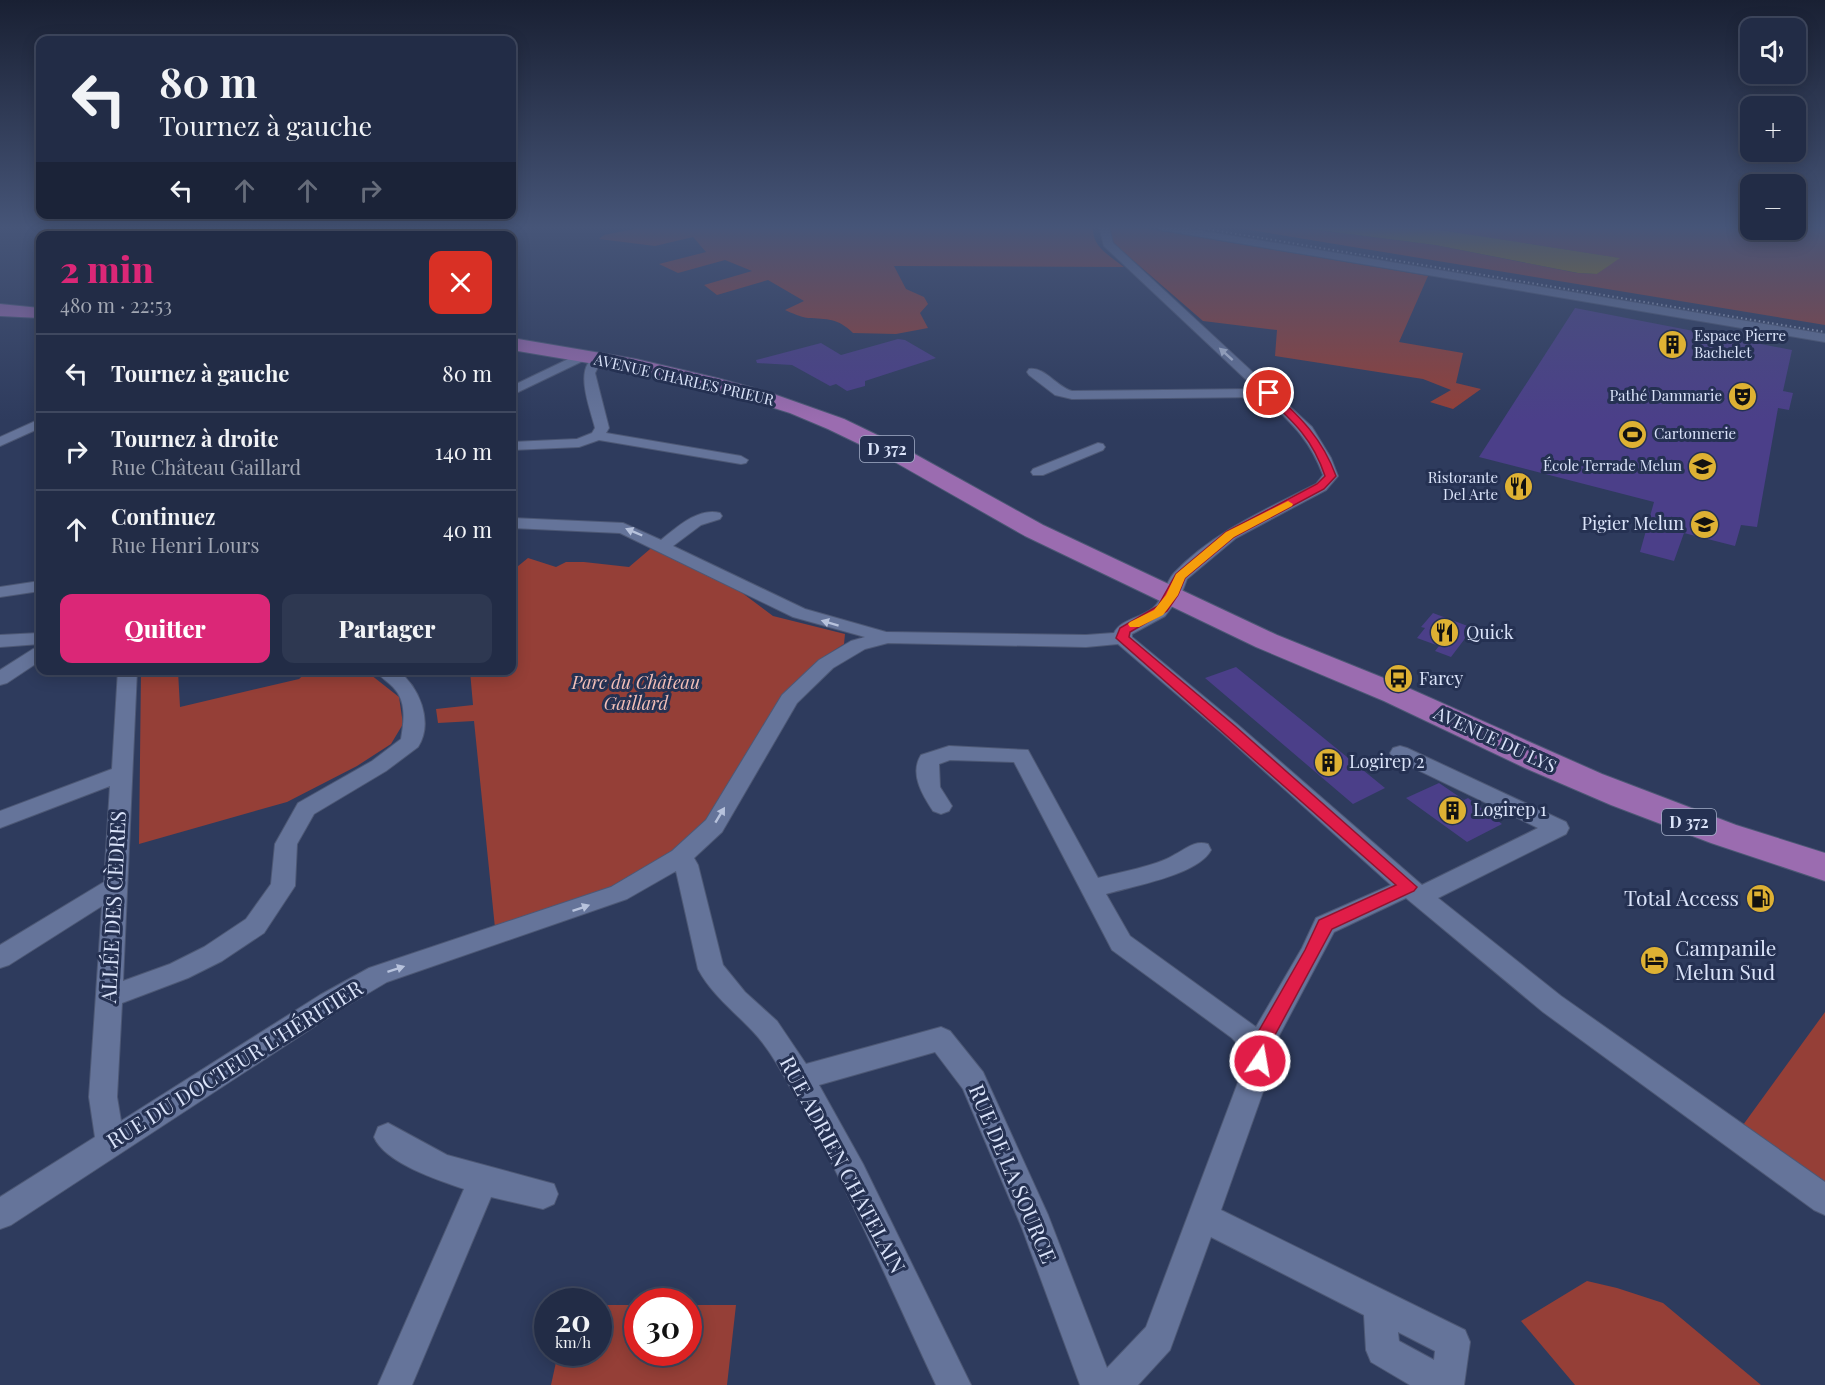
<!DOCTYPE html>
<html lang="fr">
<head>
<meta charset="utf-8">
<style>
	body { margin:0; font-family:"Playfair Display",serif; background:#2e3851; color:#f1f3f6; height:100vh; display:flex; flex-direction:column; font-size:22px; white-space:nowrap }
	* { box-sizing:border-box; margin:0 }
	p { font-size:20px; color:#a2a7b3 }
	.icon { flex:none; width:33px; height:33px; fill:none; stroke:currentColor; stroke-width:2; stroke-linecap:round; stroke-linejoin:round }
	.map { position:relative; flex:1; overflow:hidden }
	.details { position:absolute; left:36px; top:231px; width:480px; height:444px; display:flex; flex-direction:column; background:#222c46; border-radius:12px; box-shadow:0 3px 15px #0003,0 0 0 2px #3f485f }
	.details>* { flex:none }
	.banner { position:absolute; left:36px; top:36px; width:480px; height:183px; border-radius:12px; box-shadow:0 3px 15px #0003,0 0 0 2px #3f485f; background:#222c46; color:#f1f3f6; overflow:hidden }
	.controls { position:absolute; left:1740px; top:18px; display:grid; gap:12px }
	.controls a { display:grid; place-items:center; width:66px; height:66px; border-radius:12px; background:#222c46; box-shadow:0 3px 15px #0003,0 0 0 2px #3f485f; font-size:30px }
	.speed { position:absolute; left:534px; top:1288px; display:flex; gap:12px; font-size:30px; font-weight:700; text-align:center }
	.speed>* { display:grid; place-content:center; width:78px; height:78px; border-radius:50%; background:#222c46; box-shadow:0 3px 15px #0003,0 0 0 2px #3f485f; line-height:1 }
	.speed small { font-size:15px; font-weight:400 }
	.speed .limit { border:9px solid #d22; background:#fff; color:#111 }
	.pin { position:absolute; display:grid; place-items:center; width:51px; height:51px; color:#fff; margin:-26px; border:3px solid #fff; border-radius:50%; box-shadow:0 2px 6px #0007 }
	.me { position:absolute; width:66px; margin:-33px; rotate:12deg; stroke-linejoin:round; filter:drop-shadow(0 0 4px #0008) }
	.turn { display:flex; align-items:center; gap:21px; height:126px; padding:0 24px; font-size:27px }
	.turn .icon { width:78px; height:78px; stroke-width:2.5 }
	.turn b { display:block; font-size:42px; line-height:51px }
	.lanes { display:flex; align-items:center; height:57px; padding:0 24px; background:#0003; justify-content:center; gap:30px; direction:ltr }
	.lanes .off { opacity:.35 }
	.round { display:grid; place-items:center; flex:none; width:63px; height:63px; border-radius:12px; background:#2e3851 }
	.summary { display:flex; align-items:center; justify-content:space-between; height:102px; padding:0 24px }
	h1 { font-size:36px; font-weight:800; line-height:45px; color:#db2777 }
	.primary-button { display:flex; gap:12px; margin-top:auto; padding:12px 24px }
	.primary-button a { flex:1; height:69px; border-radius:12px; background:#db2777; color:#fff; font-size:24px; font-weight:800; line-height:69px; text-align:center }
	.primary-button a+a { background:#2e3851; color:#f1f3f6 }
	ul { padding:0; list-style:none }
	li { display:flex; align-items:center; gap:18px; height:78px; padding:0 24px; border-top:2px solid #3f485f }
	li div { flex:1 }
	li b { display:block; font-size:22px }
	li em { font-style:normal }
	.map>svg:first-child { display:block }
	.green { fill:#953f37 }
	.water { fill:#9c7809 }
	.building { fill:#4b3f89 }
	.lines { fill:none; stroke-linecap:round; stroke-linejoin:round }
	.minor-casing { stroke:#4d5875; stroke-width:2 }
	.primary-casing { stroke:#4d5875; stroke-width:2 }
	.minor { fill:#65749a; fill-rule:evenodd }
	.primary { fill:#9b6cb0; fill-rule:evenodd }
	.rail { stroke:#9ca7c1; stroke-width:2; stroke-dasharray:1.5 3; stroke-linecap:butt }
	.oneway { fill:#b7c2dc }
	.route { fill:#e11d48; stroke:#92132f; stroke-width:1.5 }
	.slow { fill:#f59e0b }
	.labels { text-anchor:middle; stroke-width:6; stroke-linejoin:round; paint-order:stroke }
	.far-poi-label { font-size:15px; fill:#dae3f9; stroke:#253152; text-anchor:end }
	.far-street-label { font-size:15px; fill:#dae3f9; stroke:#253152 }
	.shield { fill:#253152; stroke:#a4aec7; stroke-width:1.5 }
	.shield-label { font-size:16px; font-weight:bold; fill:#dae3f9 }
	.poi-label { font-size:18px; fill:#dae3f9; stroke:#253152; text-anchor:start }
	.park-label { font-size:18px; font-style:italic; fill:#f2bfb8; stroke:#253152 }
	.street-label { font-size:18px; fill:#dae3f9; stroke:#253152 }
	.near-poi-label { font-size:21px; fill:#dae3f9; stroke:#253152; text-anchor:end }
	.near-street-label { font-size:21px; fill:#dae3f9; stroke:#253152 }
</style>
</head>
<body>
<div class="map">
<svg width="1825" height="1385" viewBox="0 0 1825 1385">
	<rect width="100%" height="100%" fill="#2e3b5d"/>
	<path class="green" d="M643 227H1093C1092 247 1109 255 1124 267L894 266 906 289 924 297 928 304 920 313 928 328 896 334 853 333C838 318 827 319 808 318 800 317 792 313 785 310L804 301 768 280 717 295 704 285 752 271 725 260 678 273 659 264 706 252 693 237 655 246 599 239 604 235Z
		M1110 227H1138L1428 276 1399 342 1463 353 1456 383 1481 389 1453 409 1430 402 1451 390 1423 379 1275 356 1277 330 1203 321 1112 242 1108 230Z
		M1232 227H1294L1435 245 1577 273 1597 274 1619 258 1447 231 1403 227H1750V230L1825 227V325Z
		M656 544 721 577 773 616 845 634 844 644 825 656 781 698 704 824 665 858 616 888 495 928 474 721 438 723 436 709 473 705 470 671 512 670V571L528 558 556 567 566 562H584L629 567Z
		M309 670 366 671 399 697 403 724 391 744 357 766 287 802 139 844 141 671H178L180 707 299 679Z
		M1825 1012V1189L1743 1125Z
		M1587 1281 1617 1288 1663 1303 1761 1385H1575L1521 1321Z
		M599 1305H637L638 1353H688L689 1305H736L727 1385H551L558 1353H598Z"/>
	<path class="water" d="M1294 227H1403L1447 231 1620 258 1597 274 1578 273 1435 245Z"/>
	<path class="building" d="M1575 308 1792 350 1783 391 1793 393 1789 410 1778 408 1757 527 1741 525 1735 546 1684 533 1674 561 1640 552 1654 502 1479 457Z
		M898 339 905 340 936 358 865 381V386L847 391 836 384 830 386 792 365 757 363 756 360 821 343 841 355Z
		M1433 613 1473 628 1451 657 1435 651 1439 646 1417 638 1425 628 1421 627Z
		M1236 667 1320 735 1385 788 1353 804 1205 678Z
		M1439 783 1464 800 1468 798 1502 824 1467 842 1406 798Z"/>
	<g class="lines">
		<defs>
			<path id="minor" d="M56 227H66L58 234 53 231Z
				M154 227H164L159 236H149Z
				M1099 227H1109L1113 243 1312 427 1331 458 1338 476 1326 490 1236 538 1187 579 1181 595 1165 616 1132 634V637L1237 724 1422 885 1538 828 1393 758 1390 753 1393 748 1400 746 1407 748 1566 822 1569 828 1566 834 1438 898 1561 996 1825 1182V1215L1814 1210 1543 1012 1406 898 1334 932 1272 1049 1274 1061 1221 1210 1465 1330 1470 1342 1464 1385H1410L1371 1362 1366 1350 1364 1315 1211 1237 1170 1350 1138 1385H1080L1022 1228 963 1089 935 1052 819 1085 863 1164 971 1385H936C889 1285 846 1182 790 1087 781 1070 770 1051 758 1037 738 1014 713 997 698 969L676 871 627 899 387 982 338 1011 11 1225 0 1229V1197L95 1137 89 1097 102 906 9 965 0 968V945L104 882 110 786 0 828V811L112 769 118 670H137L123 981 170 964 204 947 246 919 271 884 275 844 298 803 372 761 401 739C404 721 407 701 393 687 387 681 380 677 375 670H397C419 686 434 722 418 747L386 771 314 814 297 844 295 886 264 933 222 961 188 978 122 1003 117 1097 121 1121 320 995 369 968 611 887 672 851 706 820 782 695 819 660 851 641 865 637 793 617 620 533 512 528V518L623 523 661 540C676 528 698 507 720 513L722 516 720 519 701 525 673 546 805 609 886 632 1086 635 1114 633C1121 619 1141 618 1153 608 1164 599 1165 583 1174 573 1213 532 1267 509 1316 484L1323 475C1309 438 1292 424 1264 397L1072 399 1055 395 1029 375 1027 372 1029 369C1044 366 1057 387 1072 391L1256 389 1104 246ZM888 643 1086 647 1118 644 1223 734 1391 885 1316 918 1302 948 1256 1027 1130 936 1106 894C1133 886 1198 875 1211 850L1208 844C1194 840 1186 849 1174 855 1156 866 1120 872 1098 878L1028 750 949 746 921 755C909 774 923 796 933 811L941 814 949 811 952 806 940 787 939 764 950 760 1014 762 1112 950 1232 1038 1245 1053 1246 1061 1146 1327 1107 1368 1048 1215 983 1072 950 1031 941 1027 806 1064 777 1021 745 992 723 965 698 865 694 858 722 832 797 703 833 668 865 649ZM1398 1332 1435 1351 1434 1360 1399 1341Z
				M1156 227H1179L1825 334V342L1161 230Z
				M583 352 587 353 589 356 587 359 512 395V386Z
				M600 355 606 359 598 367 595 373 609 428 606 433 741 456 748 460 746 463 741 464 599 440 579 447 512 450V442L577 439 592 433 595 428C590 407 571 363 600 355Z
				M40 419V428L0 446V437Z
				M1098 443 1103 444 1105 447 1103 450 1043 475H1033L1031 472 1033 469Z
				M40 581V591L0 597V587Z
				M40 633V644L0 647V635Z
				M40 647V661L7 683 0 685V670L33 649Z
				M388 1123 447 1155 554 1184 558 1194 554 1204 543 1209 491 1197 412 1385H378L464 1189C438 1180 385 1163 374 1137L378 1127Z"/>
			<path id="primary" d="M324 227H340L344 236H328Z
				M0 304 40 308V318L0 316Z
				M512 338 636 359 717 378 765 391 844 419 902 447 1043 525 1277 635 1406 687 1602 774 1736 825 1825 853V881L1711 843 1611 805 1525 768 1384 701 1256 647 1025 536 886 457 828 429 790 413 710 388 636 371 512 350Z"/>
		</defs>
		<use href="#minor" class="minor-casing"/>
		<use href="#primary" class="primary-casing"/>
		<use href="#minor" class="minor"/>
		<use href="#primary" class="primary"/>
		<path class="rail" d="M1195 227 1825 332"/>
	</g>
	<defs><path id="oneway-solid" d="M-6-.8H1V-3.2L6.5 0L1 3.2V.8H-6Z" transform="scale(1.5)"/></defs>
	<g class="oneway">
		<use href="#oneway-solid" transform="translate(1226 354) rotate(-138)"/>
		<use href="#oneway-solid" transform="translate(634 532) rotate(-157)"/>
		<use href="#oneway-solid" transform="translate(830 623) rotate(-163)"/>
		<use href="#oneway-solid" transform="translate(720 815) rotate(-59)"/>
		<use href="#oneway-solid" transform="translate(581 908) rotate(-19)"/>
		<use href="#oneway-solid" transform="translate(396 969) rotate(-18)"/>
	</g>
	<linearGradient id="sky" x2="0" y2="1"><stop stop-color="#192033"/><stop offset="0.54" stop-color="#465578"/><stop offset="1" stop-color="#465578" stop-opacity="0"/></linearGradient>
	<rect width="1825" height="421" fill="url(#sky)"/>
	<path class="route" d="M1265 391H1272C1301 418 1322 438 1336 476L1324 489 1234 537 1185 578 1178 595 1167 611 1130 632 1129 637 1235 726 1417 887 1414 891 1332 929 1268 1048 1270 1061 1267 1067 1260 1070 1253 1067 1249 1048 1305 950 1319 920 1396 885 1116 638 1120 628 1158 606 1176 574 1226 532 1317 484 1325 476C1313 439 1293 421 1265 395Z"/>
	<path class="slow" d="M1288 501 1293 504 1292 506 1234 537 1185 578 1178 595 1163 615 1139 627H1130L1128 624 1130 622 1154 610 1166 595 1176 574 1226 532Z"/>
	<defs>
		<symbol id="building-disc" viewBox="-11 -11 22 22"><circle r="9.5" fill="#deb133" stroke="#253152"/><path d="M-4-6H4V6H1V3H-1V6H-4ZM-2.5-4.3h1.7v1.8h-1.7ZM.8-4.3h1.7v1.8H.8ZM-2.5-1h1.7V.8h-1.7ZM.8-1h1.7V.8H.8Z" fill="#111"/></symbol>
		<symbol id="theatre-disc" viewBox="-11 -11 22 22"><circle r="9.5" fill="#deb133" stroke="#253152"/><path d="M-5-5.5Q0-4 5-5.5V0Q5 5 0 6Q-5 5-5 0ZM-3.3-2.5H-1v1.5H-3.3ZM1-2.5H3.3v1.5H1ZM-2.8 1Q0 5.5 2.8 1Z" fill="#111"/></symbol>
		<symbol id="stadium-disc" viewBox="-11 -11 22 22"><circle r="9.5" fill="#deb133" stroke="#253152"/><path d="M0-5a6.5 5 0 1 0 0 10a6.5 5 0 1 0 0-10ZM-3.5-1.8h7v3.6h-7Z" fill="#111"/></symbol>
		<symbol id="school-disc" viewBox="-11 -11 22 22"><circle r="9.5" fill="#deb133" stroke="#253152"/><path d="M0-5L7-2L0 1L-7-2ZM-4 1L0 2.5L4 1V4Q0 6-4 4Z" fill="#111"/></symbol>
		<symbol id="restaurant-disc" viewBox="-11 -11 22 22"><circle r="9.5" fill="#deb133" stroke="#253152"/><path d="M-5-6h1v4h1v-4h1v4h1v-4h1v5L-1.5 .5V6h-2V.5L-5-1ZM5-6V6H3V1.5H1.5Q1.5-4 5-6Z" fill="#111"/></symbol>
		<symbol id="university-disc" viewBox="-11 -11 22 22"><circle r="9.5" fill="#deb133" stroke="#253152"/><path d="M0-5L7-2L0 1L-7-2ZM-4 1L0 2.5L4 1V4Q0 6-4 4Z" fill="#111"/></symbol>
		<symbol id="bus-disc" viewBox="-11 -11 22 22"><circle r="9.5" fill="#deb133" stroke="#253152"/><path d="M-5-6H5V4H4V6H2V4H-2V6H-4V4H-5ZM-3.5-4V0h7V-4ZM-3.5 1.2v1.5H-2V1.2ZM2 1.2v1.5H3.5V1.2Z" fill="#111"/></symbol>
		<symbol id="fuel-disc" viewBox="-11 -11 22 22"><circle r="9.5" fill="#deb133" stroke="#253152"/><path d="M-5.5-6h7V0h2V4h1.3V-2.5L3-4.5l.8-.8L6-3V5H2.5V1h-1V6h-7ZM-4.2-4.7v3.2H.2V-4.7Z" fill="#111"/></symbol>
		<symbol id="hotel-disc" viewBox="-11 -11 22 22"><circle r="9.5" fill="#deb133" stroke="#253152"/><path d="M-6-4.5h1.5V1H6V5H4.5V3h-9V5H-6ZM-4 0a1.8 1.8 0 1 1 3.6 0ZM.5 0V-2.5h3Q6-2.5 6 0Z" fill="#111"/></symbol>
	</defs>
	<g fill-rule="evenodd">
		<use href="#building-disc" x="1656" y="328" width="33" height="33"/>
		<use href="#theatre-disc" x="1726" y="380" width="33" height="33"/>
		<use href="#stadium-disc" x="1616" y="418" width="33" height="33"/>
		<use href="#school-disc" x="1686" y="450" width="33" height="33"/>
		<use href="#restaurant-disc" x="1502" y="470" width="33" height="33"/>
		<use href="#university-disc" x="1688" y="508" width="33" height="33"/>
		<use href="#restaurant-disc" x="1428" y="616" width="33" height="33"/>
		<use href="#bus-disc" x="1382" y="662" width="33" height="33"/>
		<use href="#building-disc" x="1312" y="746" width="33" height="33"/>
		<use href="#building-disc" x="1436" y="794" width="33" height="33"/>
		<use href="#fuel-disc" x="1744" y="882" width="33" height="33"/>
		<use href="#hotel-disc" x="1638" y="944" width="33" height="33"/>
	</g>
	<g class="labels">
		<g class="far-poi-label">
			<text x="1694" y="341" text-anchor="start">Espace Pierre<tspan x="1694" dy="17">Bachelet</tspan></text>
			<text x="1722" y="401">Pathé Dammarie</text>
			<text x="1654" y="439" text-anchor="start">Cartonnerie</text>
			<text x="1682" y="471">École Terrade Melun</text>
			<text x="1498" y="483">Ristorante<tspan x="1498" dy="17">Del Arte</tspan></text>
		</g>
		<g class="far-street-label">
			<text transform="translate(684 380) rotate(13)" y="5">AVENUE CHARLES PRIEUR</text>
		</g>
		<g class="shield">
			<rect x="860" y="436" width="54" height="26" rx="4.5"/>
			<rect x="1662" y="809" width="54" height="26" rx="4.5"/>
		</g>
		<g class="shield-label">
			<text x="887" y="455">D 372</text>
			<text x="1689" y="828">D 372</text>
		</g>
		<g class="poi-label">
			<text x="1684" y="530" text-anchor="end">Pigier Melun</text>
			<text x="1466" y="639">Quick</text>
			<text x="1419" y="685">Farcy</text>
			<text x="1349" y="768">Logirep 2</text>
			<text x="1473" y="816">Logirep 1</text>
		</g>
		<g class="park-label">
			<text x="636" y="689">Parc du Château<tspan x="636" dy="21">Gaillard</tspan></text>
		</g>
		<g class="street-label">
			<text transform="translate(1495 740) rotate(25)" y="6">AVENUE DU LYS</text>
		</g>
		<g class="near-poi-label">
			<text x="1739" y="906">Total Access</text>
			<text x="1675" y="956" text-anchor="start">Campanile<tspan x="1675" dy="24">Melun Sud</tspan></text>
		</g>
		<g class="near-street-label">
			<text transform="translate(114 907) rotate(-87)" y="7">ALLÉE DES CÈDRES</text>
			<text transform="translate(235 1065) rotate(-32)" y="7">RUE DU DOCTEUR L'HÉRITIER</text>
			<text transform="translate(842 1165) rotate(62)" y="7">RUE ADRIEN CHATELAIN</text>
			<text transform="translate(1012 1174) rotate(67)" y="7">RUE DE LA SOURCE</text>
		</g>
	</g>
</svg>
<div class="controls">
<a><svg class="icon" aria-label="sound" viewBox="0 0 24 24"><path d="M4 9h4l5-4v14l-5-4H4zM17 9q2 3 0 6"/></svg></a>
<a>+</a>
<a>−</a>
</div>
<div class="speed"><div>20<small>km/h</small></div><div class="limit">30</div></div>
<div class="pin" style="left:1269px;top:393px;background:#d93025"><svg class="icon" aria-label="arrive" viewBox="0 0 24 24"><path d="M6 21V4h12l-3 4 3 4H6"/></svg></div>
<svg class="me" style="left:1260px;top:1061px" viewBox="-20 -20 40 40"><circle r="17" fill="#e11d48" stroke="#fff" stroke-width="3"/><path d="M0-11L8 9 0 5-8 9z" fill="#fff"/></svg>
<div class="banner">
<div class="turn"><svg class="icon" aria-label="left" viewBox="0 0 24 24"><path d="M17 20v-9H6M10 6l-5 5 5 5"/></svg><div><b>80 m</b>Tournez à gauche</div></div>
<div class="lanes"><svg class="icon" aria-label="left" viewBox="0 0 24 24"><path d="M17 20v-9H6M10 6l-5 5 5 5"/></svg><svg class="icon off" aria-label="ahead" viewBox="0 0 24 24"><path d="M12 20V5M6 11l6-6 6 6"/></svg><svg class="icon off" aria-label="ahead" viewBox="0 0 24 24"><path d="M12 20V5M6 11l6-6 6 6"/></svg><svg class="icon off" aria-label="right" viewBox="0 0 24 24"><path d="M7 20v-9h11M14 6l5 5-5 5"/></svg></div>
</div>
<section class="details">
<div class="summary"><div><h1>2 min</h1><p>480 m · 22:53</p></div><a class="round" style="background:#d93025;color:#fff"><svg class="icon" aria-label="close" viewBox="0 0 24 24"><path d="M6 6l12 12M18 6L6 18"/></svg></a></div>
<ul>
<li><svg class="icon" aria-label="left" viewBox="0 0 24 24"><path d="M17 20v-9H6M10 6l-5 5 5 5"/></svg><div><b>Tournez à gauche</b></div><em>80 m</em></li>
<li><svg class="icon" aria-label="right" viewBox="0 0 24 24"><path d="M7 20v-9h11M14 6l5 5-5 5"/></svg><div><b>Tournez à droite</b><p>Rue Château Gaillard</p></div><em>140 m</em></li>
<li><svg class="icon" aria-label="ahead" viewBox="0 0 24 24"><path d="M12 20V5M6 11l6-6 6 6"/></svg><div><b>Continuez</b><p>Rue Henri Lours</p></div><em>40 m</em></li>
</ul>
<div class="primary-button"><a>Quitter</a><a>Partager</a></div>
</section>
</div>
</body>
</html>
